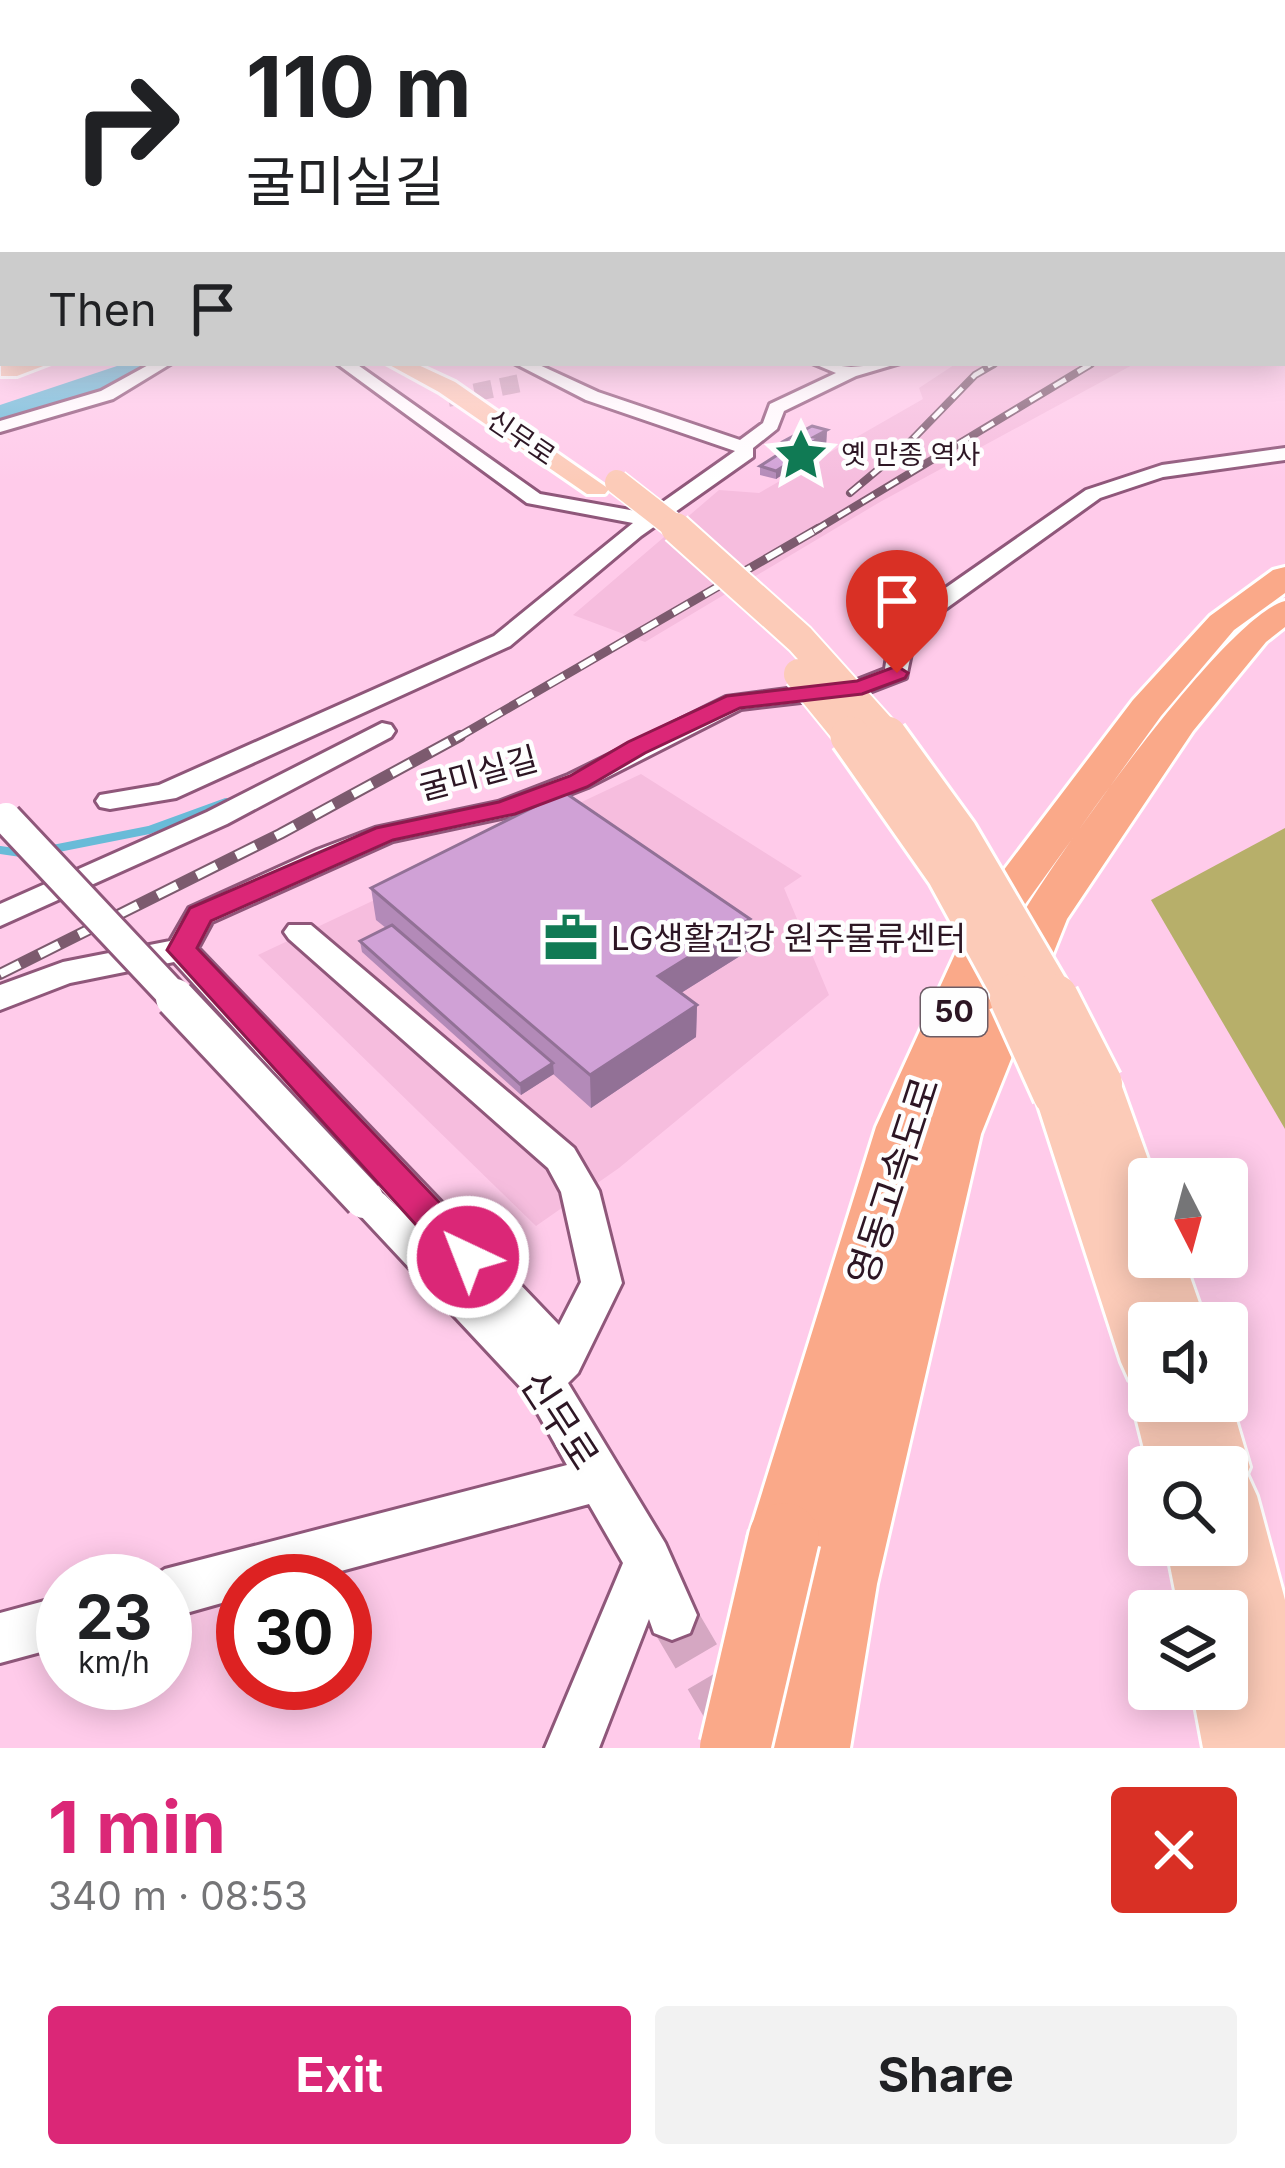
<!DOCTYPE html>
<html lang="en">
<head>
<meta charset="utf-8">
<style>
	body { margin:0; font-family:Inter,"Noto Sans KR",sans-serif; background:#f2f2f2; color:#202124; height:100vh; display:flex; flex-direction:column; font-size:45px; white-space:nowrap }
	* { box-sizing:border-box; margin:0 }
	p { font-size:39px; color:#757577 }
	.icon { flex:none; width:66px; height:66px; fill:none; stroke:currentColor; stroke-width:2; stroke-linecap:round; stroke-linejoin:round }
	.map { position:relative; height:1748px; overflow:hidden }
	.details { display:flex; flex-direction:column; background:#fff; flex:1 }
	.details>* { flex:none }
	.top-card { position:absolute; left:0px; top:0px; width:1287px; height:366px; box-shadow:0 6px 30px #0003; background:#fff; color:#202124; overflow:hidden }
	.needle { width:78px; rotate:174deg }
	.buttons { position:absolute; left:1128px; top:1158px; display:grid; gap:24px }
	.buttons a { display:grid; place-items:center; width:120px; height:120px; border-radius:12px; background:#fff; box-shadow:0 6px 30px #0003; font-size:60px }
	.speed { position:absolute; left:36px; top:1554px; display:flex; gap:24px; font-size:60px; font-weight:700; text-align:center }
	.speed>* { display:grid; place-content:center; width:156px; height:156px; border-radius:50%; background:#fff; box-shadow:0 6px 30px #0003; line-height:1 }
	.speed small { font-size:30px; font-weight:400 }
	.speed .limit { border:18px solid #d22; background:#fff; color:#111 }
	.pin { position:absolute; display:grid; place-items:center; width:102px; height:102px; color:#fff; margin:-123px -51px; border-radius:50% 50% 50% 0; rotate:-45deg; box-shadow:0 0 12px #0007 }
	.pin .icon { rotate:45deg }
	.me { position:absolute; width:132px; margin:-66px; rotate:317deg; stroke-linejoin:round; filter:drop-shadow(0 0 9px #0008) }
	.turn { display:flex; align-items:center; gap:42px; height:252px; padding:0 48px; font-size:54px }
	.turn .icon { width:156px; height:156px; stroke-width:2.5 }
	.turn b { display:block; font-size:84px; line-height:102px }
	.then { display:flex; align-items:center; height:114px; padding:0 48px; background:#0003; gap:24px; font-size:45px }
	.round { display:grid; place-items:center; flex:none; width:126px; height:126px; border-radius:12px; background:#f2f2f2 }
	.summary { display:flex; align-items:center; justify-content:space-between; height:204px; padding:0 48px }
	h1 { font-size:72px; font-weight:700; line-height:90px; color:#db2777 }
	.cta { display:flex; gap:24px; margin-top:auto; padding:24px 48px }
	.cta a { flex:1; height:138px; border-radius:12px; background:#db2777; color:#fff; font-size:48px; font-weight:700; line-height:138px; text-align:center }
	.cta a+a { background:#f2f2f2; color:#202124 }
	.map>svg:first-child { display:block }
	.built { fill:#f6bdde }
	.forest { fill:#b7af6a }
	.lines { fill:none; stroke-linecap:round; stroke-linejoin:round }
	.stream { stroke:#69bbd8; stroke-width:8 }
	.river { fill:#69bbd8; fill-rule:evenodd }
	.minor-tunnel-far1 { stroke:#d5a7c2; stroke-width:18; stroke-dasharray:18 9; stroke-linecap:butt }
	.minor-tunnel { stroke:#d5a7c2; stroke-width:48; stroke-dasharray:48 24; stroke-linecap:butt }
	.minor-casing { stroke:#8f577a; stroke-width:6 }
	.major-casing { stroke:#fff; stroke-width:6 }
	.highway-casing { stroke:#fff; stroke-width:6 }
	.minor { fill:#fff; fill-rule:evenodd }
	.major { fill:#fccbb8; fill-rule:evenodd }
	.highway { fill:#faa989; fill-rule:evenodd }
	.rail-far3-casing { stroke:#7c5a6e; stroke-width:4.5 }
	.rail-far2-casing { stroke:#7c5a6e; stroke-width:8 }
	.rail-far1-casing { stroke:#7c5a6e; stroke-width:9 }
	.rail-casing { stroke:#7c5a6e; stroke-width:12 }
	.rail-far3 { stroke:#fefefe; stroke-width:3; stroke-dasharray:10; stroke-linecap:butt }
	.rail-far2 { stroke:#fefefe; stroke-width:4.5; stroke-dasharray:14; stroke-linecap:butt }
	.rail-far1 { stroke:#fefefe; stroke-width:6; stroke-dasharray:18; stroke-linecap:butt }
	.rail { stroke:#fefefe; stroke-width:8; stroke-dasharray:22; stroke-linecap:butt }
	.minor-bridge-far1-casing { stroke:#8f577a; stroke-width:36; stroke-linecap:butt }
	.minor-bridge-casing { stroke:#8f577a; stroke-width:44; stroke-linecap:butt }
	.major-bridge-far3-casing { stroke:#fff; stroke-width:27; stroke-linecap:butt }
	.major-bridge-far2-casing { stroke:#fff; stroke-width:34; stroke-linecap:butt }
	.major-bridge-far1-casing { stroke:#fff; stroke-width:45; stroke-linecap:butt }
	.major-bridge-casing { stroke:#fff; stroke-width:54; stroke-linecap:butt }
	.highway-bridge-casing { stroke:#fff; stroke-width:76; stroke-linecap:butt }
	.minor-bridge-far1 { stroke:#fff; stroke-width:30 }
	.minor-bridge { stroke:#fff; stroke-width:38 }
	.major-bridge-far3 { stroke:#fccbb8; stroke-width:24 }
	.major-bridge-far2 { stroke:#fccbb8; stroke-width:30 }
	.major-bridge-far1 { stroke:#fccbb8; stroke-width:39 }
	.major-bridge { stroke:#fccbb8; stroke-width:48 }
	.highway-bridge { stroke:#faa989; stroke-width:70 }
	.wall { fill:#b38ab8 }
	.shaded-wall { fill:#927196 }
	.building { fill:#d0a1d6; stroke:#927196; stroke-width:3 }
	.route { fill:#db2777; stroke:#8e194d; stroke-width:3 }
	.labels { text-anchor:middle; stroke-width:9; stroke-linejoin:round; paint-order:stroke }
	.far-street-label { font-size:27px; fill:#2d1624; stroke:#fefefe }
	.far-poi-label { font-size:27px; fill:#2d1624; stroke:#fefefe; text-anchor:start }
	.shield { fill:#fefefe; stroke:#6c5c65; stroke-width:3 }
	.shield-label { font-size:30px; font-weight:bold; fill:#2d1624 }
	.street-label { font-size:33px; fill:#2d1624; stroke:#fefefe }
	.poi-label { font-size:33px; fill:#2d1624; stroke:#fefefe; text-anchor:start }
	.near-street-label { font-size:39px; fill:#2d1624; stroke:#fefefe }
</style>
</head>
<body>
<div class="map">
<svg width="1285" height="1748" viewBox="0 0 1285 1748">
	<rect width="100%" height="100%" fill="#ffcbea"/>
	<path class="built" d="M957 363H1136L880 502 645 642 573 615 719 490 759 493 923 399 919 388Z
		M641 774 802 876 784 888 829 995 619 1168 536 1226 258 955Z"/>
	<path class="forest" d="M1285 828V1129L1151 900Z"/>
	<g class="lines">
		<path class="stream" d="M0 850 28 854
			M48 850 149 830 226 802"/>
		<path class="river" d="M126 363H165L161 369 0 423V405Z"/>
		<path class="minor-tunnel-far1" d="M448 398 520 383"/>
		<path class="minor-tunnel" d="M672 1615 733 1719"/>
		<defs>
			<path id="minor" d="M0 267 3 268V276L0 275Z
				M152 363H172L113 399 0 432V421L101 391Z
				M336 363H355L540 494 647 513 735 451 586 400 514 363H535L598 392 740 440 763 423 770 404 836 373 812 363 851 367 900 363 856 376 784 411 777 429 753 448V457L641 536 510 646 176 798 110 809 100 807 96 801 100 795 159 785 494 636 633 523 527 503Z
				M1285 448V460L1163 477 1100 498 937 615 913 644 906 678 862 695 741 709 588 787 516 815 393 841 212 922 198 948 559 1325 581 1282 561 1192 548 1168 289 939 284 932 289 925H311L574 1148 599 1191 622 1283 578 1373 568 1383 665 1543 697 1615 690 1633 672 1640 654 1633 649 1619 599 1748H545L623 1563 589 1504 304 1581H243V1597L165 1619V1581H146L165 1569 567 1465 527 1394 345 1199 350 1188C373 1180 382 1192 397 1207L174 962 70 983 0 1010V985L63 962 170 941 189 908 317 850 375 828 498 802 568 775 726 697 857 680 885 669 889 643 921 605 1086 490 1162 465Z
				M382 723 391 725 395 731 391 737 227 824 0 926V904L207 812Z
				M63 1596V1646L0 1663V1613Z"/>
			<path id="major" d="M15 363H51L17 376H1V366Z
				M386 363H414L455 382 609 489 605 494H587L439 392Z
				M1098 1067 1114 1072 1121 1084 1155 1179H1149V1257H1183L1206 1323H1149V1401H1227V1389L1250 1467 1247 1474 1257 1496 1285 1600V1748H1203L1192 1689H1227V1656L1235 1659 1227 1637V1611H1179L1166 1545H1227V1467L1149 1469 1132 1401 1140 1384 1129 1380 1121 1362 1034 1093 1041 1081 1057 1076 1075 1084 1082 1072Z"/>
			<path id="highway" d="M1285 567V593L1234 630 1161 716 1023 907 981 1008C995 977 1006 944 1022 915 1057 855 1227 615 1285 601V627L1266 642 1193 731 1067 919 981 1134 877 1584 850 1748H770L809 1563 784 1574 759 1563 748 1538 876 1127 978 904 1133 700 1210 616 1273 570Z"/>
		</defs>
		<use href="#minor" class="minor-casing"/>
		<use href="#major" class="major-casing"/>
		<use href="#highway" class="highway-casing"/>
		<use href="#minor" class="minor"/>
		<use href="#major" class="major"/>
		<use href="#highway" class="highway"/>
		<defs>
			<path id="rail-far3" d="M988 367 996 363
				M1086 367 1093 363"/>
			<path id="rail-far2" d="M850 493 905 447 975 375 994 364
				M814 531 1091 364"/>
			<path id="rail-far1" d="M455 739 819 528"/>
			<path id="rail" d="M0 974 280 834 460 736"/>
		</defs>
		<use href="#rail-far3" class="rail-far3-casing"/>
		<use href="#rail-far2" class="rail-far2-casing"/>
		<use href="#rail-far1" class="rail-far1-casing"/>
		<use href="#rail" class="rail-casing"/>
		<use href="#rail-far3" class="rail-far3"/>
		<use href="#rail-far2" class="rail-far2"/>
		<use href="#rail-far1" class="rail-far1"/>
		<use href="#rail" class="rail"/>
		<defs>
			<path id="minor-bridge-far1" d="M6 818 178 1001"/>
			<path id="minor-bridge" d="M175 998 364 1199"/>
			<path id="major-bridge-far3" d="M617 482 680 531"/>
			<path id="major-bridge-far2" d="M676 528 800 639 890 739
				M799 674 852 739"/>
			<path id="major-bridge-far1" d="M850 736 946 873 1016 1001
				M887 736 958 834 1056 1001"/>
			<path id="major-bridge" d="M1014 998 1057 1093
				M1054 998 1098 1084"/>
			<path id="highway-bridge" d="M735 1748 784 1538"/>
		</defs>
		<use href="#minor-bridge-far1" class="minor-bridge-far1-casing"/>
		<use href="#minor-bridge" class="minor-bridge-casing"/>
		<use href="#major-bridge-far3" class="major-bridge-far3-casing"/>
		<use href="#major-bridge-far2" class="major-bridge-far2-casing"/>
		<use href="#major-bridge-far1" class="major-bridge-far1-casing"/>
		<use href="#major-bridge" class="major-bridge-casing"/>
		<use href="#highway-bridge" class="highway-bridge-casing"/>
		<use href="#minor-bridge-far1" class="minor-bridge-far1"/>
		<use href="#minor-bridge" class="minor-bridge"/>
		<use href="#major-bridge-far3" class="major-bridge-far3"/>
		<use href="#major-bridge-far2" class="major-bridge-far2"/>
		<use href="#major-bridge-far1" class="major-bridge-far1"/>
		<use href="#major-bridge" class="major-bridge"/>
		<use href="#highway-bridge" class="highway-bridge"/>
	</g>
	<path class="wall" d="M827 430 826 446 818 451 817 455 804 463 795 460 794 467 776 479 760 475V466L783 456 784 441Z
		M371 888 750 919 748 951 681 993 697 1005 696 1037 591 1108 553 1074 521 1095 362 952 360 941 386 928 376 920Z"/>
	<path class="shaded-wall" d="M827 430 826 446 818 451 817 455 804 463 805 447 814 437Z
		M795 459 794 467 776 479V471Z
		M750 919 748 951 657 1008 658 976Z
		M697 1005 696 1037 591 1108 590 1075Z
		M553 1063 554 1074 521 1095 520 1084Z"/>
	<path class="building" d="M812 426 827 430 814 437 819 438 805 447 784 441Z
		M779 454 795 459 776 471 760 466Z
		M564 792 750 919 658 976 697 1005 590 1075 371 888Z
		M392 925 553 1063 520 1084 360 941Z"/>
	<linearGradient id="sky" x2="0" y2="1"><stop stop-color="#75b7e2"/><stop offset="0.49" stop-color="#ffe8f6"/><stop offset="1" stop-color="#ffe8f6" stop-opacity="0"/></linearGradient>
	<rect width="1285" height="481" fill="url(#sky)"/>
	<path class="route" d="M897 666 908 673 905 678 862 694 740 708 645 753 587 787 515 814 393 840 211 921 197 948 481 1246 486 1257 481 1268 468 1272 455 1268 167 950 190 908 376 828 499 802 570 776 628 742 727 696 857 681Z"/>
	<defs>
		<symbol id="sight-bare" viewBox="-9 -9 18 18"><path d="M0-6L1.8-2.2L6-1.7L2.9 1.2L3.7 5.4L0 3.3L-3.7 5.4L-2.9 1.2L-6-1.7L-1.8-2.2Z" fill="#107a54" stroke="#fefefe" stroke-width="2.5" paint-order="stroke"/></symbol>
		<symbol id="office-bare" viewBox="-9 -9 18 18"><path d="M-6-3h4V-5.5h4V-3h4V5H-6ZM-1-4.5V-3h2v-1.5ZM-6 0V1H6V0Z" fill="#107a54" stroke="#fefefe" stroke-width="2.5" paint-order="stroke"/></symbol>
	</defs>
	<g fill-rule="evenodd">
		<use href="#sight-bare" x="763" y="417" width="76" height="76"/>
		<use href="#office-bare" x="533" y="900" width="76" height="76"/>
	</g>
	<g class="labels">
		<g class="far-street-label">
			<text transform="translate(521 438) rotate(34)" y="9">신무로</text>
		</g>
		<g class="far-poi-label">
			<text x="841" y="464">옛 만종 역사</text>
		</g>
		<rect class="shield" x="921" y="988" width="66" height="48" rx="9"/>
		<g class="shield-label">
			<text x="954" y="1022">50</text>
		</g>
		<g class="street-label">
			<text transform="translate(478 773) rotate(-15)" y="12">굴미실길</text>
		</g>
		<g class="poi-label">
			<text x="611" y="950">LG생활건강 원주물류센터</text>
		</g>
		<g class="near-street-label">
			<text transform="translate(893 1181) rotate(-72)" y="14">영동고속도로</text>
			<text transform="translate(560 1420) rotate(57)" y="14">신무로</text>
		</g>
	</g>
</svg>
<div class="buttons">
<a><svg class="needle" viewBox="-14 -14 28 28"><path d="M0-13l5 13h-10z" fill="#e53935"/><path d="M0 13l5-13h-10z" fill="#757577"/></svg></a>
<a><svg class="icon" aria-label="sound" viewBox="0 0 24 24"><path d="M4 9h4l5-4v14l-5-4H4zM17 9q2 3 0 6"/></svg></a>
<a><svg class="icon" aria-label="search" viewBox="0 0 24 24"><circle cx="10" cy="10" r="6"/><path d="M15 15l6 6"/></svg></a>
<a><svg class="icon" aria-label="layers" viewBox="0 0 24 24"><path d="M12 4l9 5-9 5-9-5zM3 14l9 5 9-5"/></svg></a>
</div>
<div class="speed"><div>23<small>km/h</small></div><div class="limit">30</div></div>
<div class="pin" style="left:897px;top:673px;background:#d93025"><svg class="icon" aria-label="arrive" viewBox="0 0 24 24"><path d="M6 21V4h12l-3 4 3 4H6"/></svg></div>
<svg class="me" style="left:468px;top:1257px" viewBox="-20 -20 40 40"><circle r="17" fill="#db2777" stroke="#fff" stroke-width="3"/><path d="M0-11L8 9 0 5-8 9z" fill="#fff"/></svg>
<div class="top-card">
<div class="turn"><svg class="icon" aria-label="right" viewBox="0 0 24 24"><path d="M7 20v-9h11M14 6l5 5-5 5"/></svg><div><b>110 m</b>굴미실길</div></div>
<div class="then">Then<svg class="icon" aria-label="arrive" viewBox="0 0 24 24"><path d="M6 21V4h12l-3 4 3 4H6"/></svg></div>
</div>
</div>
<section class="details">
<div class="summary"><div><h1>1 min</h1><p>340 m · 08:53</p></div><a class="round" style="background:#d93025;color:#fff"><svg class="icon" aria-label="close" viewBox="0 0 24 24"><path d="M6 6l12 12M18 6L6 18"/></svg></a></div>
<div class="cta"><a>Exit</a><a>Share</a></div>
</section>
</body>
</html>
